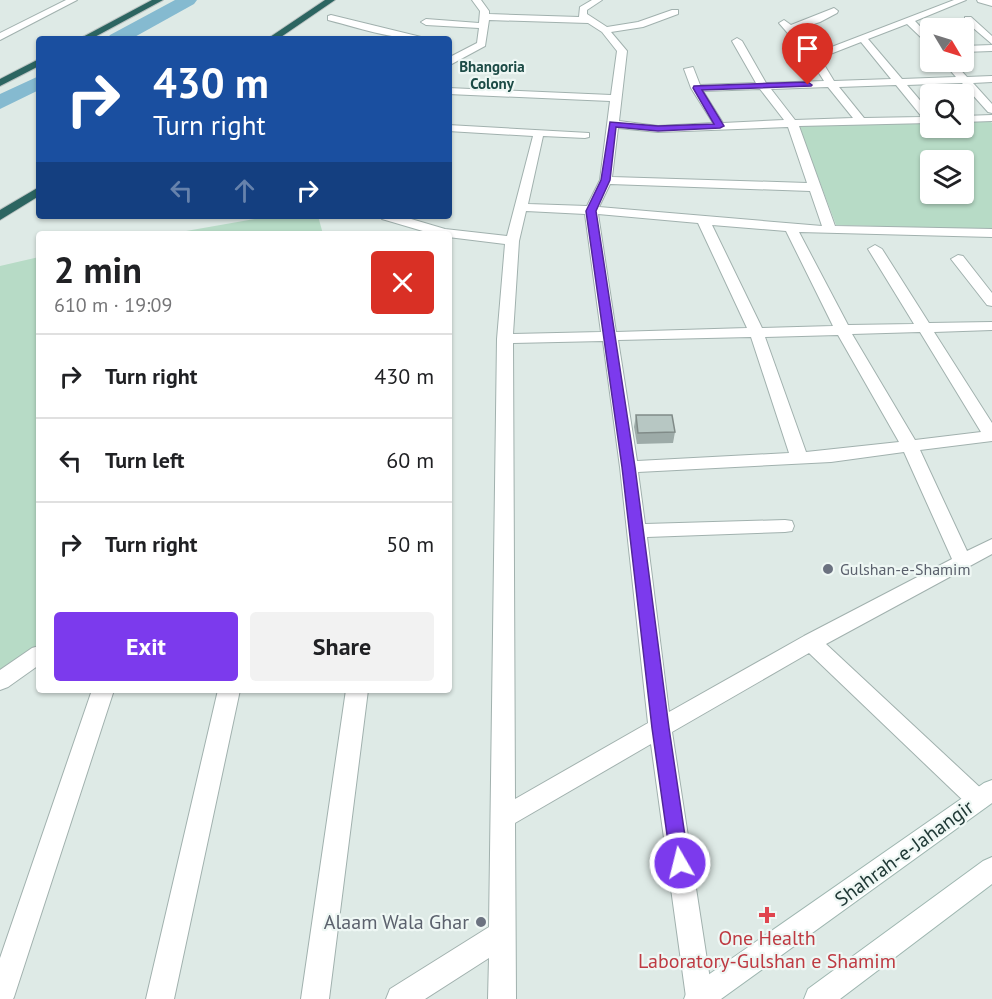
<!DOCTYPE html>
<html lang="en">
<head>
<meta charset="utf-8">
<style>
	body { margin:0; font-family:"PT Sans",sans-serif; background:#f2f2f2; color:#202124; height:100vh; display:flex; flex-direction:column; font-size:22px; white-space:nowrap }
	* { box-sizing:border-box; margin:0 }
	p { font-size:20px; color:#757577 }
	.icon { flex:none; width:33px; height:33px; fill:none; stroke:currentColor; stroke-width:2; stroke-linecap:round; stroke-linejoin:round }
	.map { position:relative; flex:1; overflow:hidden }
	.panel { position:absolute; left:36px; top:231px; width:416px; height:462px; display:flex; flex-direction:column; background:#fff; border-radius:6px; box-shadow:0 2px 4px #0004 }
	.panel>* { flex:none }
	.hud { position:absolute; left:36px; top:36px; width:416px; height:183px; border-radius:6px; box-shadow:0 2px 4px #0004; background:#1a4fa0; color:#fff; overflow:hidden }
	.needle { width:39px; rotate:128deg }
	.buttons { position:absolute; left:920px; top:18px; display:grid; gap:12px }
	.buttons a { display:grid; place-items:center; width:54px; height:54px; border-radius:6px; background:#fff; box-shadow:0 2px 4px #0004; font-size:30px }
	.pin { position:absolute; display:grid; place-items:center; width:51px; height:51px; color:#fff; margin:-62px -26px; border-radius:50% 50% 50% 0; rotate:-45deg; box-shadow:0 0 6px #0007 }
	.pin .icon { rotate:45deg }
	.me { position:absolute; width:66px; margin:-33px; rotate:352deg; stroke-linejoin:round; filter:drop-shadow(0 0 4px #0008) }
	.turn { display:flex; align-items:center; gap:21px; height:126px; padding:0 18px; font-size:27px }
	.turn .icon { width:78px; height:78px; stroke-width:2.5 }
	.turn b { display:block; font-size:42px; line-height:51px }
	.lanes { display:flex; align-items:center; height:57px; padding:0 18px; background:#0003; justify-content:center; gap:30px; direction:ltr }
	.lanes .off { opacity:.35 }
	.round { display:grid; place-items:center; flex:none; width:63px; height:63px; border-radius:6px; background:#f2f2f2 }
	.head { display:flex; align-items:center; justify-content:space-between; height:102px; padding:0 18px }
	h1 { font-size:36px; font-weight:800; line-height:45px }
	.action { display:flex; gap:12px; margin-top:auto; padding:12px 18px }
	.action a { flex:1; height:69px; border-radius:6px; background:#7c3aed; color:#fff; font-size:24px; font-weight:800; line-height:69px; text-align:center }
	.action a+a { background:#f2f2f2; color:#202124 }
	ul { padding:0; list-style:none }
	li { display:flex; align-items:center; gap:18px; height:84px; padding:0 18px; border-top:2px solid #e0e0e0 }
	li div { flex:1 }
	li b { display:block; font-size:22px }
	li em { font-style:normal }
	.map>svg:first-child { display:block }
	.green { fill:#b7dbc6; fill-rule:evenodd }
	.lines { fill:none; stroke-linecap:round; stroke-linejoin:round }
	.river { fill:#85bad0; fill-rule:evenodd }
	.street-casing { stroke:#a1b1ae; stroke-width:2 }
	.secondary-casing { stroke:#9eb6b0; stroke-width:2 }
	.highway-casing { stroke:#bcc4c3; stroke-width:2 }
	.street { fill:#fff; fill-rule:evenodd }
	.secondary { fill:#fff; fill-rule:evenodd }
	.highway { fill:#2c6561; fill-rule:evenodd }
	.wall { fill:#9daba8 }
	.building { fill:#b7c7c3; stroke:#808b88; stroke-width:1.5 }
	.route { fill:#7c3aed; stroke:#51269a; stroke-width:1.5 }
	.worship-dot { fill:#6b7280; stroke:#eef7f4; stroke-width:2 }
	.health-dot { fill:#e0444e; stroke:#eef7f4; stroke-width:2 }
	.labels { text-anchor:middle; stroke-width:4.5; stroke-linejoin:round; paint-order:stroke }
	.far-neighbourhood-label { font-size:15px; font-weight:bold; fill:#1c4b46; stroke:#eef7f4 }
	.worship-label { font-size:16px; fill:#5b616d; stroke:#eef7f4; text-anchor:start }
	.near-street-label { font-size:20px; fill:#203936; stroke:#eef7f4 }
	.near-worship-label { font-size:20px; fill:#5b616d; stroke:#eef7f4; text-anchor:end }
	.near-health-label { font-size:20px; fill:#be3a42; stroke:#eef7f4 }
</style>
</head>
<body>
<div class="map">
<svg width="992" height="999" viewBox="0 0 992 999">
	<rect width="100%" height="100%" fill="#deeae6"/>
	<path class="green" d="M963 121H990L992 123V229L836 225 798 124 930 122V128H963ZM930 160H963V194H930Z
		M272 216H318L323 234H169Z
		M39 257V644L0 670V266Z"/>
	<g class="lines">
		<path class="river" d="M175 0H197L194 4 131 39H107L110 35Z
			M39 76V90L0 109V94Z"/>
		<defs>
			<path id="street" d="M66 0H77L0 40V33Z
				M472 0H481L489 11V14L579 17 580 7 592 0H602L587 10V14L607 27 638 22 672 10H678V14L643 27 611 32 627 51 619 121 658 126 713 123 691 88 684 69 693 67 700 85 756 83 732 41 737 38 742 41 766 83 824 81 810 59 779 23 784 20 791 25 834 8 838 11 837 13 820 22 795 30 816 53 954 0H966L915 21 930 37V46L907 24 868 39 902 79 956 77 943 62H953L967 77 992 76V82L973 83 992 104V113L988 112 962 83 907 85 930 112V123L799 126 835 226 992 229V237L799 232 848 325 914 324 868 249 875 245 882 249 929 323 992 322V330L934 332 992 423V441L920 450 967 551 992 539V554L826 644 986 793 990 800 986 807 978 810 970 807 809 653 672 732 713 999H687L686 997 651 744 515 823 516 999H488L489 958 425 999H386L390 989 489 927 497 339 505 244 448 237V234H433L382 219 381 216H401L445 229 507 236 533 136 448 131V125L589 133V137L585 138 543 136 528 204 587 206 600 180 610 101 448 94V88L611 95 617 51 602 32 588 23 489 20 485 46 448 66V58L477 43 479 28 426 25 421 22 426 19 479 23 480 11ZM861 42 891 79 834 81 820 58ZM896 85 922 117 864 118 839 87ZM828 87 853 118 795 120 771 89ZM760 89 784 120 723 123 703 91ZM788 127 807 183 612 177 618 128 658 132ZM610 184 810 191 822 226 599 207ZM526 211 585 214 601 332 513 334 519 241ZM598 214 698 223 747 328 616 332ZM712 225 786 231 833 326 762 328ZM920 332 981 432 915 440 852 334ZM838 335 899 442 806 452 765 337ZM751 337 789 453 637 461 618 340ZM603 341 620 467 648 723 515 799 513 343ZM904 452 952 559 804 636 669 712 647 537 785 532 792 531 794 526 792 521 785 520 645 524 638 472 831 462Z
				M977 0H992V6L978 2Z
				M331 15 421 37 423 39C390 39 359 28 328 20V16Z
				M965 17H971L992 36V44L965 21Z
				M992 45V51L963 52V46Z
				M992 115V121L963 122V116Z
				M958 255 963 256 992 293V306L987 305 951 259Z
				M39 646V665L8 687 0 690V670L32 648Z
				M92 690H114L14 997 13 999H0V958Z
				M218 690H240L174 999H146Z
				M346 690H368L329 999H301Z"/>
			<path id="secondary" d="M992 780V803L721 999H684L688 989 984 783Z
				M992 857V884L840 999H804L808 989 983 861Z"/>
			<path id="highway" d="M152 0H163L91 39H79Z
				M325 0H335L278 39H267Z
				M39 59V66L0 86V79Z
				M39 187V196L0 220V210Z"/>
		</defs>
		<use href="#street" class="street-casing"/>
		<use href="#secondary" class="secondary-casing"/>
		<use href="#highway" class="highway-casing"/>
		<use href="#street" class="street"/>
		<use href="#secondary" class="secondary"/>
		<use href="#highway" class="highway"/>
	</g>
	<path class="wall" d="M636 415 675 432 673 443 637 444 634 427Z"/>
	<path class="building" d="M636 415H672L675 432 638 433Z"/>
	<path class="route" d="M808 82 812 85 811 86 702 90 724 126 720 128 658 131 616 127 610 180 596 211 635 467 669 728 689 863 687 869 680 872 673 869 671 863 652 728 622 467 586 211 601 180 610 122 658 126 714 124 693 88 694 86Z"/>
	<g class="worship-dot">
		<circle cx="828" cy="569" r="6"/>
		<circle cx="481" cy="922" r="6"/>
	</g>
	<path class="health-dot" d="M764 906h6v6h6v6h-6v6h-6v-6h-6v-6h6z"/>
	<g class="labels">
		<g class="far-neighbourhood-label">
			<text x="492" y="72">Bhangoria<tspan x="492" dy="17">Colony</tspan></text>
		</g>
		<g class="worship-label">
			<text x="840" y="575">Gulshan-e-Shamim</text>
		</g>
		<g class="near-street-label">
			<text transform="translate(904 853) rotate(-36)" y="7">Shahrah-e-Jahangir</text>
		</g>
		<g class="near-worship-label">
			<text x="469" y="929">Alaam Wala Ghar</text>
		</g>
		<g class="near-health-label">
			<text x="767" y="945">One Health<tspan x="767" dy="23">Laboratory-Gulshan e Shamim</tspan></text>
		</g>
	</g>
</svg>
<div class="buttons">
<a><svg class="needle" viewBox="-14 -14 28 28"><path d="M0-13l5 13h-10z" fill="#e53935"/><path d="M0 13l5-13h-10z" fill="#757577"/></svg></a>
<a><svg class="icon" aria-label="search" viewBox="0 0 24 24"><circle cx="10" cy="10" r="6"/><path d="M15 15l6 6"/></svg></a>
<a><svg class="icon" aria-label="layers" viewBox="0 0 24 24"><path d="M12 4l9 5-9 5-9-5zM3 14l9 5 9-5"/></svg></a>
</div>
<div class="pin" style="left:808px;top:85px;background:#d93025"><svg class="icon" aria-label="arrive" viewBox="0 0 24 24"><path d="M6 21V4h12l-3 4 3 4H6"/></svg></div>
<svg class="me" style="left:680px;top:863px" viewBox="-20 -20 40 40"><circle r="17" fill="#7c3aed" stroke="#fff" stroke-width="3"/><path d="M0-11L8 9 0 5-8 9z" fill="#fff"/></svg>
<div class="hud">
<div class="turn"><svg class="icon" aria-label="right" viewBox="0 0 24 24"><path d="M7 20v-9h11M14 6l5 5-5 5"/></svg><div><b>430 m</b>Turn right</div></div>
<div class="lanes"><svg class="icon off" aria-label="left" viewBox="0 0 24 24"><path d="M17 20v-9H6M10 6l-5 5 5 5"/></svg><svg class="icon off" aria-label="ahead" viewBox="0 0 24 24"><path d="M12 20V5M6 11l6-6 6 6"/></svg><svg class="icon" aria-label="right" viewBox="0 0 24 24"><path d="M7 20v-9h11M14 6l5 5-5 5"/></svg></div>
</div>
<section class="panel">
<div class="head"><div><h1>2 min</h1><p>610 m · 19:09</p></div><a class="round" style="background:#d93025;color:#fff"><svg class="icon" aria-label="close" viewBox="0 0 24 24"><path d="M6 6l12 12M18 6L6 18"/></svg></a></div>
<ul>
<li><svg class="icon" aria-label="right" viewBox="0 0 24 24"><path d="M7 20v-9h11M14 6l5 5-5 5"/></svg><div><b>Turn right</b></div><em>430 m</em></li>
<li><svg class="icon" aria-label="left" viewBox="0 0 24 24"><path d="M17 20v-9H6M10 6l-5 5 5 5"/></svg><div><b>Turn left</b></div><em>60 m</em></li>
<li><svg class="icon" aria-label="right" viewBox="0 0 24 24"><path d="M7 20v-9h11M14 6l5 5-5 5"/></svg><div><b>Turn right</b></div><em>50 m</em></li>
</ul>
<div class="action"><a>Exit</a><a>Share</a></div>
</section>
</div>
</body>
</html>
